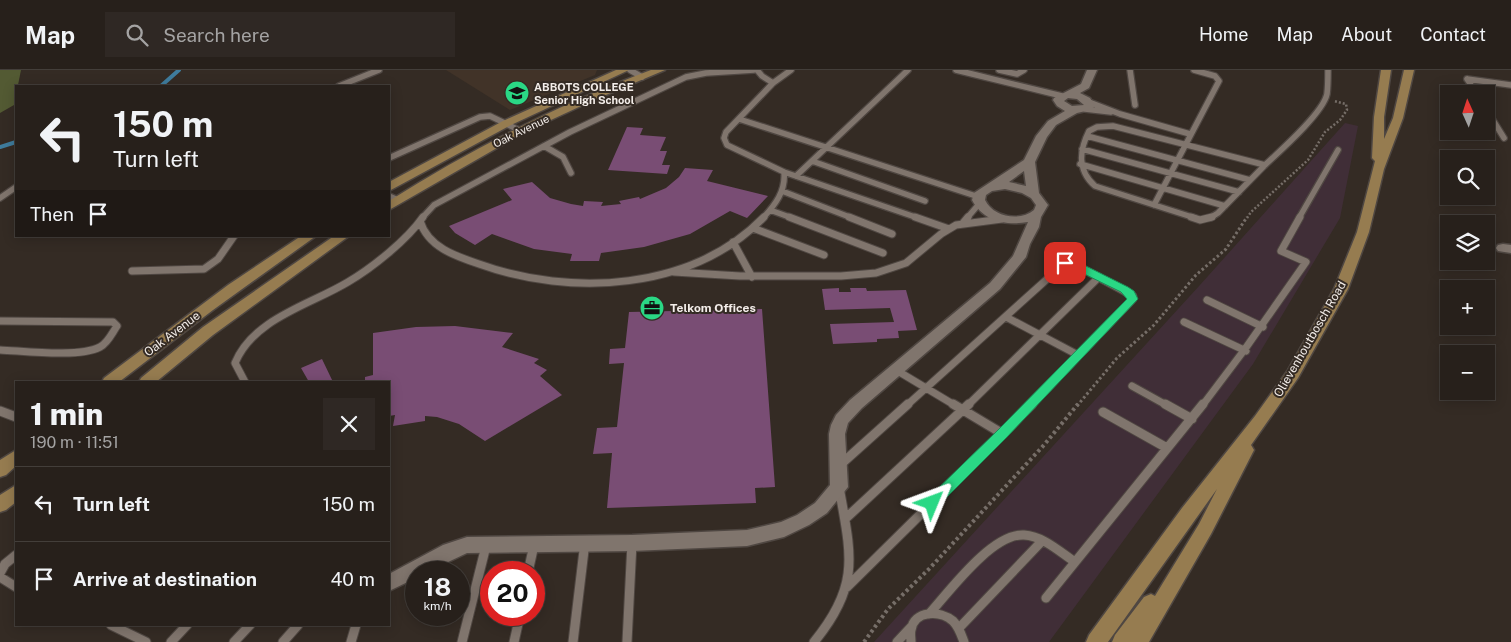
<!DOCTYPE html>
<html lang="en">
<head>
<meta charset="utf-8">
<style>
	body { margin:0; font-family:"Public Sans",sans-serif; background:#2f2824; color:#f1f3f6; height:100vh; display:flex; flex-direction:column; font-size:19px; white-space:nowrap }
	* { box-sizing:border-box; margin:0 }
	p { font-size:16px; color:#a4a3a3 }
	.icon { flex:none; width:28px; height:28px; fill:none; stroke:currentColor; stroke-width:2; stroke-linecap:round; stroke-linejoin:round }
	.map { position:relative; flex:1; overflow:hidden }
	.details { position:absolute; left:15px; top:311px; width:375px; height:245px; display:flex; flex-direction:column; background:#27201b; border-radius:0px; box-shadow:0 2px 12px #0003,0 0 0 1px #433e3a }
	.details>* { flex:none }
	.banner { position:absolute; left:15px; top:15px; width:375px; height:152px; border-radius:0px; box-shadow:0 2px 12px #0003,0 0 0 1px #433e3a; background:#27201b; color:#f1f3f6; overflow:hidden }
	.needle { width:32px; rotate:357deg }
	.tools { position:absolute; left:1440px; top:15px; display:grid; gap:10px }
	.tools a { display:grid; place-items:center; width:55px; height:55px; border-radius:0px; background:#27201b; box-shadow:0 2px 12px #0003,0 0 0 1px #433e3a; font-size:25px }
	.speed { position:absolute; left:405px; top:491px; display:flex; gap:10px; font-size:25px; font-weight:700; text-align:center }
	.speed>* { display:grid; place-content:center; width:65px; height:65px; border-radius:50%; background:#27201b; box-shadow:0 2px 12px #0003,0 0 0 1px #433e3a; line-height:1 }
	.speed small { font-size:12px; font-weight:400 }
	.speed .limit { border:8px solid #d22; background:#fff; color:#111 }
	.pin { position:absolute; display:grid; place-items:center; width:42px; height:42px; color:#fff; margin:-21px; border-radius:10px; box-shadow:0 2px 8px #0006 }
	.me { position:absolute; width:55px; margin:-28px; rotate:46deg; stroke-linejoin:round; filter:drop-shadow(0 0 4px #0008) }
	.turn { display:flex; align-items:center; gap:18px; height:105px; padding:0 15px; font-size:22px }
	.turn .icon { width:65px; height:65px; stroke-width:2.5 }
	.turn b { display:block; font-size:35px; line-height:42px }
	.then { display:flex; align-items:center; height:48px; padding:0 15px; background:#0003; gap:10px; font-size:19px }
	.round { display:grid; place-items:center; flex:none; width:52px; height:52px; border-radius:0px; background:#2f2824 }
	.headline { display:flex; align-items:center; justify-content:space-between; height:85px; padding:0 15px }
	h1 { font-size:30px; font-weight:800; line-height:38px }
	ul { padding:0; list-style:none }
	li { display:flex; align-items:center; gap:15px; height:75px; padding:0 15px; border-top:1px solid #433e3a }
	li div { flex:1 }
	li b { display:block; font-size:19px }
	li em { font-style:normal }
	header { display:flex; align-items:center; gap:30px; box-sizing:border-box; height:70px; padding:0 25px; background:#27201b; border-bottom:1px solid #433e3a }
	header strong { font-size:24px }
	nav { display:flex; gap:28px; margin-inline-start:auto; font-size:18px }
	.search { width:350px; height:45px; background:#2f2824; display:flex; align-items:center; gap:12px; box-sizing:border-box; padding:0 18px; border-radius:0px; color:#a4a3a3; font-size:19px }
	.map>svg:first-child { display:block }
	.commercial { fill:#402e37 }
	.built { fill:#413328 }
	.green { fill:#535a33 }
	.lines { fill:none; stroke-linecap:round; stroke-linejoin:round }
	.stream { stroke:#3f7c9d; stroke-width:4 }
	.building { fill:#794d74 }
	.lane-far2-casing { stroke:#4f4742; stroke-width:8 }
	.lane-far1-casing { stroke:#4f4742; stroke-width:9 }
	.lane-casing { stroke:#4f4742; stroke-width:11 }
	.street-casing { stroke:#4f4742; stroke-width:3 }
	.secondary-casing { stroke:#4f4742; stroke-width:3 }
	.path-far2 { stroke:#766e68; stroke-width:2.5; stroke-dasharray:2 2; stroke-linecap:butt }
	.path-far1 { stroke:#766e68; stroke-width:3; stroke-dasharray:2.5 2.5; stroke-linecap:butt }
	.path { stroke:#766e68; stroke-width:4; stroke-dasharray:3 3; stroke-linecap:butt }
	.lane-far2 { stroke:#80756d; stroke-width:5.5 }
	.lane-far1 { stroke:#80756d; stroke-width:7 }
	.lane { stroke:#80756d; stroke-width:9 }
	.street { fill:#80756d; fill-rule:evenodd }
	.secondary { fill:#967c50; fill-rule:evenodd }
	.route { fill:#2ad885; stroke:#1b8c56 }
	.labels { text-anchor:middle; stroke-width:4; stroke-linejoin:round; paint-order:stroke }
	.far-poi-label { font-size:11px; font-weight:bold; fill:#f3ede9; stroke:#342b24; text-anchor:start }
	.far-street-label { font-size:11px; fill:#f3ede9; stroke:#342b24 }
	.poi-label { font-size:12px; font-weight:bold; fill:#f3ede9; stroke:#342b24; text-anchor:start }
	.street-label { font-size:12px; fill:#f3ede9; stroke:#342b24 }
</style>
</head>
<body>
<header>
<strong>Map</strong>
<div class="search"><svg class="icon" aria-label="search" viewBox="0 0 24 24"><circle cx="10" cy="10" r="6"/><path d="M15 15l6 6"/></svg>Search here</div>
<nav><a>Home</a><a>Map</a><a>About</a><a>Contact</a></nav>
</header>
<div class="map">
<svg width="1511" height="572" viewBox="0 0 1511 572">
	<rect width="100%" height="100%" fill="#342b24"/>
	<path class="commercial" d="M1345 53 1358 56 1340 148 1253 294 1049 572H874L1200 215Z"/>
	<path class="built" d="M446 0H597L595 5 510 40Z"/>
	<path class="green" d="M0 0H21L14 35 0 43Z"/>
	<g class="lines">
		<path class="stream" d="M161 16 179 0
			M0 77 16 72"/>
	</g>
	<path class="building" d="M627 57 643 58 640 65 666 67 660 81H667L662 95H670L667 104 608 100Z
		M685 98 713 100 707 111 768 126 747 148 730 141 690 164 644 177 601 183 599 191H570L572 184 534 179 492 164 475 175 455 163 449 156 512 130 503 119 532 112 550 128 571 134 583 136 584 131 603 132 601 136 621 134 619 131 639 127 640 129 666 118 679 107Z
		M839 218V222H851L850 218H866L867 221 906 220 917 260 898 261 899 268 877 269V272L833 274 830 254 894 252 890 238 825 240 822 219Z
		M762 239 775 417 755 418 756 433 607 438 612 383 593 384 597 358 617 357 624 293 609 294 610 279 625 278 629 242Z
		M455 256 513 263 502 277 539 289 534 293 547 300 540 306 562 325 485 371 459 354 437 347 425 346V351L393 356 395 345 389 346V312H365V307L373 305V263L416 257Z
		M322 289 333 312H309L301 298Z"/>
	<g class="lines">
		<defs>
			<path id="lane-far2" d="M630 0 642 7
				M757 0 762 6 773 13
				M791 0 773 13 726 62 724 68 727 75 784 102 918 148
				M956 0 1062 26
				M999 0 1017 4 1024 0
				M1130 0 1135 35
				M1467 9 1511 15
				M1467 9 1477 24
				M339 16 379 0
				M1089 32 1120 44 1190 64
				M1085 39 1111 42
				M1486 39 1504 68
				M739 49 979 127
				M1087 66 1250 110
				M544 76 563 87 571 103
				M1082 79 1239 122
				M389 88 480 47 490 46 521 61
				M812 91 925 131
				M1080 94 1225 136
				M1265 95C1280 81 1323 43 1327 24 1328 16 1328 8 1328 0
				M796 106 908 0
				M782 121 852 148
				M389 126 398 130
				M0 128 16 117
				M1154 135 1219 11 1215 6 1194 0
				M770 140 792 148
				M422 148 434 135 570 62 686 7 706 3 754 0
				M763 148C775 135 786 121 784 102
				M967 148 979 134
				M1195 148 1095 116C1077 100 1079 81 1089 61L1097 57 1113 56 1265 95
				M1210 148 1218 143 1265 95
				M1299 148 1338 80"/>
			<path id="lane-far1" d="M789 147 883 183
				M849 147 892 164
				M915 147 949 159
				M1191 147 1200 150 1212 147
				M420 151C428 177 455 186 479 194 571 227 692 221 764 147
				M963 153 968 147
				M753 158 824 185
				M733 172 752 207
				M132 201 204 199 218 189 234 166
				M674 202 740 206H841L876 203 906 193 941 164 956 155 1002 149
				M1207 230 1263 257
				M1006 247 1078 285
				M0 251 113 252 117 256C112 263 108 273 100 277 79 288 24 281 0 280
				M1184 252 1246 281
				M896 300 956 336
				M245 312 235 293C254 248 310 235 348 212 372 198 407 170 423 147
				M1132 316 1168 336
				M906 336 1065 193H1072L1133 226V229L1030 336
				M967 336 1099 207
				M1202 336 1245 279 1306 192 1281 181 1300 147"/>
			<path id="lane" d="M953 334 1003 364
				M1165 334 1192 349
				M0 341 16 347
				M1103 342 1167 378
				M840 395 908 334
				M845 449 969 334
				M528 502 534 475
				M0 503 5 494 16 485
				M0 507 16 517
				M847 517 1032 334
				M1046 528 1203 334
				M929 544C949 522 992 463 1024 465 1043 466 1060 482 1075 492
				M111 555 146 572
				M960 557 1042 471
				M171 572 187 555
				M234 572 250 555
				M283 572 298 555
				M351 572 356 555
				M462 572 486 476
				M514 572 520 545
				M573 572 585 472
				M627 572 632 473
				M814 572C861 515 851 485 839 417
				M897 572 911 557
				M911 572C911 568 910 564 911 560 914 540 940 540 953 551 959 557 961 564 964 572"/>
			<path id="street" d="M1087 0H1097L1089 18 1080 23 1090 28 1095 36 1090 40 1077 43 1056 55 1047 67 1035 92 1039 123 1048 135 1041 147 1039 157 1030 174 1026 187 1000 219 862 338 848 353 845 364 848 417 827 443 809 455 784 467 747 476 632 481 467 483 427 502H416V508L389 521V504L443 475 467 467 632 465 747 460 781 452 797 445 815 433 830 415 829 364 831 355 836 345 850 330 990 213 1013 186 1028 152C1006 156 983 151 972 130L974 123 1024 90 1036 66 1048 51 1065 41 1057 36 1053 30 1054 28 1081 14ZM1068 28 1077 29 1084 35 1072 36 1064 31ZM1024 101 1026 116 1009 112ZM1005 119 1022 123 1031 128 1036 135 1034 140C1020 152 993 147 985 130L986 125 992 121Z
				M1503 174 1511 175V183L1498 181 1496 178 1498 175Z"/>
			<path id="secondary" d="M616 0H629L511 55 389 121V112L503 51Z
				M651 0H665L594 30 525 62 389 140V131C472 79 559 34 651 0Z
				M1381 0H1391L1384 47V69L1393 48 1404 0H1414L1403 48 1384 99 1369 162 1348 219 1298 308 1251 375 1254 380 1211 464 1149 572H1112L1115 565 1144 527 1151 524 1155 526 1199 454 1217 419 1108 572H1086L1089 565 1182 438 1255 346 1288 300 1334 219 1357 162 1375 91 1372 88 1374 47Z
				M301 166H316L213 240 119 312H102L104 308 228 215Z
				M334 166H349L213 265 156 312H139L141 308 203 257Z
				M16 380V396L6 405 0 407V390Z
				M16 415V432L6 440 0 442V425Z"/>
		</defs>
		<use href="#lane-far2" class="lane-far2-casing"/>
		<use href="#lane-far1" class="lane-far1-casing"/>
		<use href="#lane" class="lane-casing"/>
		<use href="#street" class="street-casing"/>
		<use href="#secondary" class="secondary-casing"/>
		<path class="path-far2" d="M1247 148 1251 142 1308 90 1325 62 1340 50 1347 40 1346 34 1334 31"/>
		<path class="path-far1" d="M1077 336 1117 288 1154 255 1196 205 1226 179 1247 147"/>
		<path class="path" d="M864 572 888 539 930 498 1044 375 1078 334"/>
		<use href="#lane-far2" class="lane-far2"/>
		<use href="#lane-far1" class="lane-far1"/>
		<use href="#lane" class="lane"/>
		<use href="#street" class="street"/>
		<use href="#secondary" class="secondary"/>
	</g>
	<path class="route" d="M1065 190 1076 191 1128 217 1134 221 1138 229 1007 367 937 437 932 439 927 437 925 433 927 429 998 360 1127 229 1121 222 1070 197 1062 196V191Z"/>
	<defs>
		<symbol id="school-disc" viewBox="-11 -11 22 22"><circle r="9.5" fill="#2ad885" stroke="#342b24"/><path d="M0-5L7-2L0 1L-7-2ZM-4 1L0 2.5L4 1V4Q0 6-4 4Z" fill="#111"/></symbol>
		<symbol id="office-disc" viewBox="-11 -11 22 22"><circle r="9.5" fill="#2ad885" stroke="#342b24"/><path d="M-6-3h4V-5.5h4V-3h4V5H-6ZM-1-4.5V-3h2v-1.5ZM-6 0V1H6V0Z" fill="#111"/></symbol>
	</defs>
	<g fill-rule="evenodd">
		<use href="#school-disc" x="503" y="9" width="28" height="28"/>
		<use href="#office-disc" x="638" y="224" width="28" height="28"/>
	</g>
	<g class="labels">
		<g class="far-poi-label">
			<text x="534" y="21">ABBOTS COLLEGE<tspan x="534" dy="13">Senior High School</tspan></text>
		</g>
		<g class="far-street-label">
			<text transform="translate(521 61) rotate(-26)" y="4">Oak Avenue</text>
		</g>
		<g class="poi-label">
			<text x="670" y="242">Telkom Offices</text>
		</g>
		<g class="street-label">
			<text transform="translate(172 264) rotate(-37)" y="4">Oak Avenue</text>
			<text transform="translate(1310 269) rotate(-60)" y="4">Olievenhoutbosch Road</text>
		</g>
	</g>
</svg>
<div class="tools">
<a><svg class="needle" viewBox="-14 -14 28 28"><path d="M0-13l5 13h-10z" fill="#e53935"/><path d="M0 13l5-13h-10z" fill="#a4a3a3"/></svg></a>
<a><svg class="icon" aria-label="search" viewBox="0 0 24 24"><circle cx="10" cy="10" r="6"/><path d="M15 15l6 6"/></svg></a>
<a><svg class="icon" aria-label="layers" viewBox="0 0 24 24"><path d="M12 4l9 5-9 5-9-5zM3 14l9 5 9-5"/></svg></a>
<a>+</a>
<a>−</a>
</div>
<div class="speed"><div>18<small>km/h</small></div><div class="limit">20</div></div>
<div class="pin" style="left:1065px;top:193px;background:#d93025"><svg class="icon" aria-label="arrive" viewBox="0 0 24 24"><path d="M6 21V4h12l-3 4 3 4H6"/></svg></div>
<svg class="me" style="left:932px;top:433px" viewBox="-20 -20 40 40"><path d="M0-17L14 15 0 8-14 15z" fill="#2ad885" stroke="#fff" stroke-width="4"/></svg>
<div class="banner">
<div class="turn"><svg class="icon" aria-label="left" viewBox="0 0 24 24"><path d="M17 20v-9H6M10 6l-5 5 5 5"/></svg><div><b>150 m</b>Turn left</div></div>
<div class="then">Then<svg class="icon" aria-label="arrive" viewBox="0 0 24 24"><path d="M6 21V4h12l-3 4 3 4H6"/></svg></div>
</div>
<section class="details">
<div class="headline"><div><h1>1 min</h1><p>190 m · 11:51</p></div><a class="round"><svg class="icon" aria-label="close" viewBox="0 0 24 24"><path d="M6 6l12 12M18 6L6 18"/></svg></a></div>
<ul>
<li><svg class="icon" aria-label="left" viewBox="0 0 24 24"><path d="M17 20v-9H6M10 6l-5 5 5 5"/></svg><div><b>Turn left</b></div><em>150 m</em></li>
<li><svg class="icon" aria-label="arrive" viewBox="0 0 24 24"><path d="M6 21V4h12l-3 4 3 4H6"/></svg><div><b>Arrive at destination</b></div><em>40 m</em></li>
</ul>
</section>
</div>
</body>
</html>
